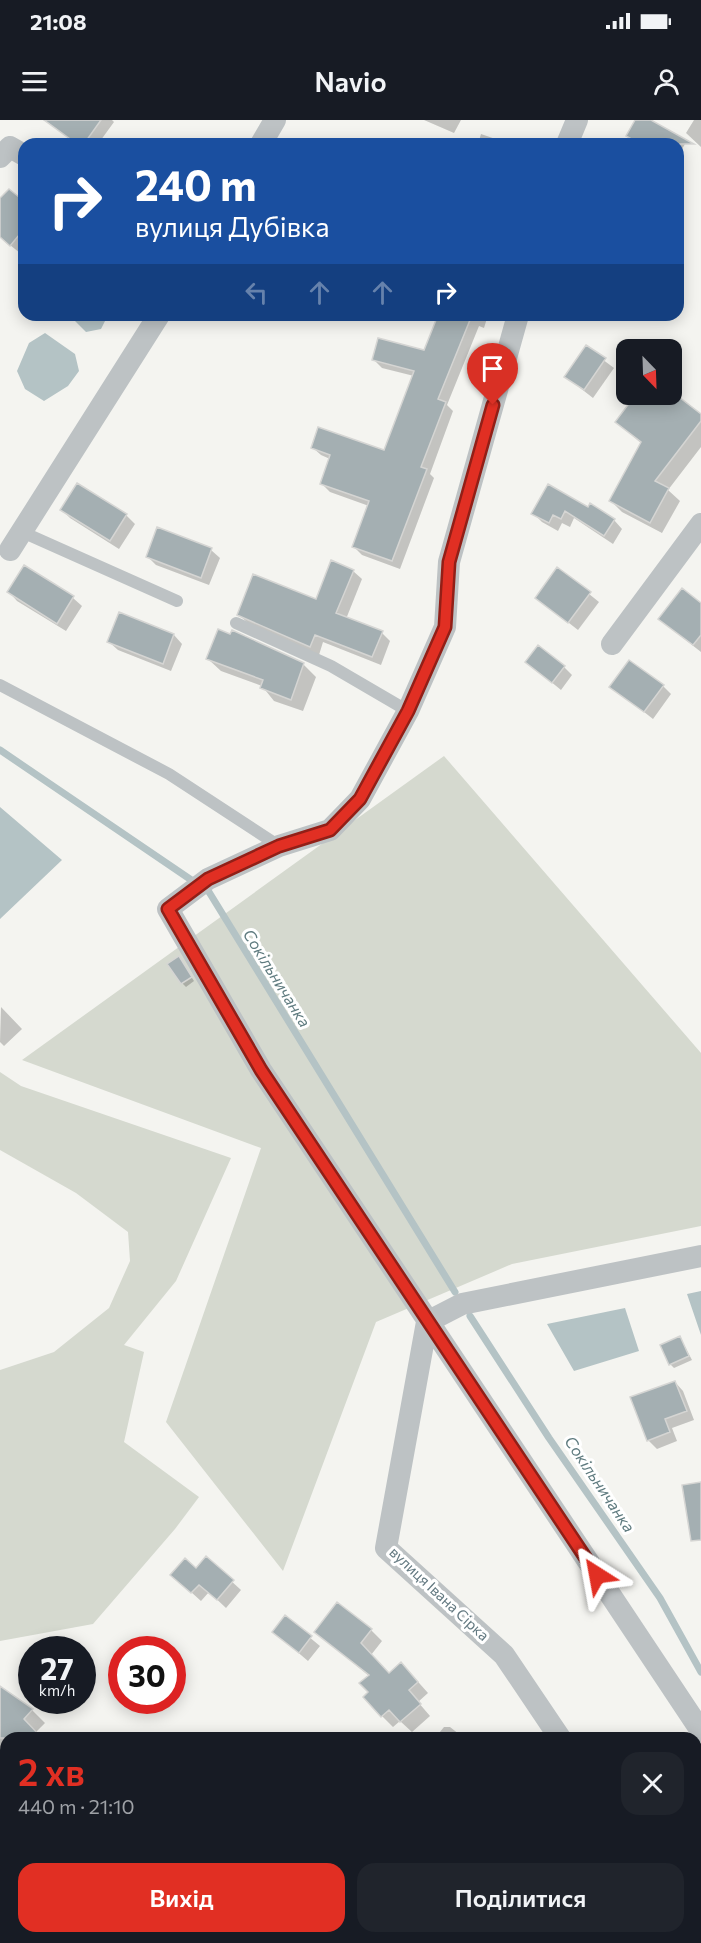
<!DOCTYPE html>
<html lang="uk">
<head>
<meta charset="utf-8">
<style>
	body { margin:0; font-family:Commissioner,sans-serif; background:#20242c; color:#f1f3f6; height:100vh; display:flex; flex-direction:column; font-size:22px; white-space:nowrap }
	* { box-sizing:border-box; margin:0 }
	p { font-size:20px; color:#9ea1a6 }
	.icon { flex:none; width:33px; height:33px; fill:none; stroke:currentColor; stroke-width:2; stroke-linecap:round; stroke-linejoin:round }
	.map { position:relative; flex:1; overflow:hidden }
	.details { position:absolute; left:0px; top:1612px; width:702px; height:212px; display:flex; flex-direction:column; background:#171b24; border-radius:18px 18px 0 0; box-shadow:0 3px 15px #0003 }
	.details>* { flex:none }
	.guide { position:absolute; left:18px; top:18px; width:666px; height:183px; border-radius:18px; box-shadow:0 3px 15px #0003; background:#1a4fa0; color:#fff; overflow:hidden }
	.needle { width:39px; rotate:157deg }
	.fabs { position:absolute; left:616px; top:219px; display:grid; gap:12px }
	.fabs a { display:grid; place-items:center; width:66px; height:66px; border-radius:12px; background:#171b24; box-shadow:0 3px 15px #0003; font-size:30px }
	.speed { position:absolute; left:18px; top:1516px; display:flex; gap:12px; font-size:30px; font-weight:700; text-align:center }
	.speed>* { display:grid; place-content:center; width:78px; height:78px; border-radius:50%; background:#171b24; box-shadow:0 3px 15px #0003; line-height:1 }
	.speed small { font-size:15px; font-weight:400 }
	.speed .limit { border:9px solid #d22; background:#fff; color:#111 }
	.pin { position:absolute; display:grid; place-items:center; width:51px; height:51px; color:#fff; margin:-62px -26px; border-radius:50% 50% 50% 0; rotate:-45deg; box-shadow:0 0 6px #0007 }
	.pin .icon { rotate:45deg }
	.me { position:absolute; width:66px; margin:-33px; rotate:326deg; stroke-linejoin:round; filter:drop-shadow(0 0 4px #0008) }
	.turn { display:flex; align-items:center; gap:21px; height:126px; padding:0 18px; font-size:27px }
	.turn .icon { width:78px; height:78px; stroke-width:2.5 }
	.turn b { display:block; font-size:42px; line-height:51px }
	.lanes { display:flex; align-items:center; height:57px; padding:0 18px; background:#0003; justify-content:center; gap:30px; direction:ltr }
	.lanes .off { opacity:.35 }
	.round { display:grid; place-items:center; flex:none; width:63px; height:63px; border-radius:18px; background:#20242c }
	.summary { display:flex; align-items:center; justify-content:space-between; height:102px; padding:0 18px }
	h1 { font-size:36px; font-weight:600; line-height:45px; color:#e12f23 }
	.action { display:flex; gap:12px; margin-top:auto; padding:12px 18px }
	.action a { flex:1; height:69px; border-radius:18px; background:#e12f23; color:#fff; font-size:24px; font-weight:600; line-height:69px; text-align:center }
	.action a+a { background:#20242c; color:#f1f3f6 }
	.status { display:flex; justify-content:space-between; align-items:center; height:42px; padding:0 30px; background:#171b24; direction:ltr }
	.status svg { height:16px; fill:currentColor }
	header { display:flex; justify-content:space-between; align-items:center; height:78px; padding:0 18px; background:#171b24; font-size:27px; font-weight:600 }
	.map>svg:first-child { display:block }
	.green { fill:#d5d9cf }
	.water { fill:#b4c3c5 }
	.shadow { fill:#0003 }
	.lines { fill:none; stroke-linecap:round; stroke-linejoin:round }
	.stream { stroke:#b4c3c5; stroke-width:7 }
	.building { fill:#a4afb2; stroke:#d5d5d3; stroke-width:1.5 }
	.lane { stroke:#bdc2c4; stroke-width:12 }
	.street { stroke:#bdc2c4; stroke-width:22 }
	.route-casing { stroke:#921f17; stroke-width:15 }
	.route { stroke:#e12f23; stroke-width:10 }
	.labels { text-anchor:middle; stroke-width:6; stroke-linejoin:round; paint-order:stroke }
	.street-label { font-size:15px; fill:#637981; stroke:#fff }
	.water-label { font-size:16px; font-style:italic; fill:#5f7b7f; stroke:#fff }
</style>
</head>
<body>
<div class="status"><b>21:08</b><svg viewBox="0 0 49 12"><path d="M0 12V9h3v3zM5 12V6h3v6zM10 12V3h3v9zM15 12V0h3v12zM26 1h20v11H26zM47 4h2v5h-2z"/></svg></div>
<header><svg class="icon" aria-label="menu" viewBox="0 0 24 24"><path d="M4 6h16M4 12h16M4 18h16"/></svg>Navio<svg class="icon" aria-label="person" viewBox="0 0 24 24"><circle cx="12" cy="8" r="4"/><path d="M4 21q1-7 8-7t8 7"/></svg></header>
<div class="map">
<svg width="701" height="1823" viewBox="0 0 701 1823">
	<rect width="100%" height="100%" fill="#f4f4f0"/>
	<path class="green" d="M444 636 701 933V1106L512 1144 376 1202 283 1451 166 1302 261 1028 22 940Z
		M0 952 21 966 231 1038 176 1161 124 1225 144 1232 124 1322 199 1377 175 1409 93 1504 0 1521V1250L54 1232 109 1188 130 1141 128 1112 76 1073 0 1030Z"/>
	<path class="water" d="M69 195H108L101 209 86 212Z
		M45 213 75 234 79 251 68 266 44 281 25 269 17 251 29 223Z
		M0 687 62 740 0 799Z
		M701 1171V1215L687 1174Z
		M625 1188 639 1231 574 1251 547 1204Z"/>
	<path class="shadow" d="M53 0H112L114 2 98 24H76L51 3Z
		M424 0H461L454 13Z
		M636 0H648L676 16 685 24 678 36V24H636L628 15Z
		M694 0H701V27L686 13Z
		M481 14 510 24H478Z
		M0 81 24 83V128L20 133 0 117Z
		M440 195H488L484 208 479 206 447 285 453 291 430 354 434 358 400 449 362 435 354 427 369 386 330 372 321 363 330 339 321 335 312 327 385 332 414 256 382 248 374 240 425 232Z
		M586 227 614 248 593 278 566 257Z
		M672 274 701 296V327L668 370 680 381 662 413 622 392 611 381 642 324 617 302Z
		M548 366 614 400 622 409 613 424 574 398 570 407 562 403 558 411 542 402 533 393Z
		M62 390 126 395 135 404 119 429 70 398Z
		M158 409 211 430 220 438 209 465 156 445 147 436Z
		M24 447 73 478 82 486 66 511 17 481 9 472Z
		M558 449 599 482 578 510 537 478Z
		M353 451 362 459 346 499 382 513 390 521 381 545 323 522 319 535 248 503 239 495 317 481Z
		M701 485V532L669 507Z
		M120 494 174 515 182 524 171 551 118 530 109 522Z
		M208 539 303 544 316 557 303 591 274 581 262 566 221 551Z
		M527 542 564 547 572 555 561 570Z
		M611 566H663L671 574 653 599Z
		M179 838 194 861 186 867 182 863Z
		M1 887 22 909 4 926 0 922Z
		M680 1217 692 1240 674 1248 670 1244Z
		M675 1262 683 1271 694 1300 672 1308 677 1321 657 1329 648 1320Z
		M206 1438 241 1470 226 1488 209 1472 201 1481 181 1463Z
		M285 1497 320 1526 308 1541 274 1512Z
		M371 1510 382 1521 371 1535 390 1554 412 1555 428 1573 418 1582 430 1596 412 1612 400 1601 393 1607 382 1596 365 1577 370 1572 369 1556 316 1512Z
		M0 1568 32 1590 45 1603 36 1612 41 1618H6V1642L0 1637Z
		M444 1607H450L464 1618H435Z
		M0 1780 6 1786V1795L0 1801Z
		M11 1818H47L52 1823H16Z
		M213 1818H277L272 1823H219Z
		M477 1818H507L510 1823H479Z"/>
	<g class="lines">
		<path class="stream" d="M0 630 209 772 455 1172
			M470 1196 549 1318 660 1478 701 1552"/>
	</g>
	<path class="building" d="M44 0H101L84 24H77Z
		M635 0H651L694 24H640L626 16Z
		M9 69 24 81V109L10 126 0 117V78Z
		M438 195H472L438 279 446 282 421 347 427 349 392 441 352 427 369 381 320 364 330 335 311 328 318 307 384 330 414 251 372 240 378 218 424 230Z
		M586 225 606 238 584 270 564 257Z
		M636 274H675L701 294V301L655 361 669 368 650 403 609 381 641 322 615 302Z
		M77 363 127 394 110 421 60 390Z
		M548 364 588 387 590 383 615 399 604 416 565 391 561 399 553 395 549 403 531 394Z
		M157 407 212 428 201 458 146 437Z
		M331 440 354 450 336 493 383 511 372 537 315 515 310 527 237 495 253 454 316 479Z
		M24 445 74 476 57 504 7 472Z
		M557 447 591 472 568 503 535 478Z
		M682 468 701 483V515L693 525 658 499Z
		M119 492 174 514 163 544 107 522Z
		M218 509 230 514 232 510 304 543 291 580 260 568 263 560 206 539Z
		M538 525 565 546 552 563 525 542Z
		M629 540 664 565 644 592 609 567Z
		M179 836 192 857 181 864 167 844Z
		M680 1216 689 1236 669 1245 660 1225Z
		M675 1261 687 1291 665 1299 670 1312 647 1321 630 1277Z
		M701 1362V1420L691 1421 682 1365Z
		M206 1436 234 1460 217 1480 199 1465 191 1473 170 1455 185 1438 196 1448Z
		M337 1482 372 1509 361 1523 389 1553 401 1542 418 1562 409 1570 421 1584 400 1602 389 1590 381 1597 363 1577 368 1572 359 1563 369 1555 314 1512Z
		M285 1495 312 1516 299 1533 272 1512Z
		M0 1566 33 1589 24 1599 42 1618H0Z"/>
	<g class="lines">
		<path class="lane" d="M20 411 177 481
			M236 503 331 546 408 591
			M0 565 169 654 279 726
			M336 1823 338 1818"/>
		<path class="street" d="M261 24 275 0
			M567 24 577 0
			M0 37 10 27 24 35
			M518 195 449 442 445 507 408 591 360 679 330 710 279 726 208 759 168 789 261 950 701 1611
			M10 430 159 195
			M612 524 701 404
			M427 1202 386 1428 504 1535 560 1618
			M427 1202 462 1184 701 1136
			M0 1675 6 1680
			M644 1818 645 1823
			M119 1823 123 1818
			M689 1823 701 1820"/>
	</g>
	<g class="lines">
		<defs>
			<path id="route" d="M493 285 449 442 445 507 408 591 360 679 330 710 279 726 208 759 168 789 261 950 597 1455"/>
		</defs>
		<use href="#route" class="route-casing"/>
		<use href="#route" class="route"/>
	</g>
	<g class="labels">
		<g class="street-label">
			<text transform="translate(439 1474) rotate(43)" y="5">вулиця Івана Сірка</text>
		</g>
		<g class="water-label">
			<text transform="translate(277 858) rotate(58)" y="6">Сокільничанка</text>
			<text transform="translate(600 1364) rotate(56)" y="6">Сокільничанка</text>
		</g>
	</g>
</svg>
<div class="fabs">
<a><svg class="needle" viewBox="-14 -14 28 28"><path d="M0-13l5 13h-10z" fill="#e53935"/><path d="M0 13l5-13h-10z" fill="#9ea1a6"/></svg></a>
</div>
<div class="speed"><div>27<small>km/h</small></div><div class="limit">30</div></div>
<div class="pin" style="left:493px;top:285px;background:#d93025"><svg class="icon" aria-label="arrive" viewBox="0 0 24 24"><path d="M6 21V4h12l-3 4 3 4H6"/></svg></div>
<svg class="me" style="left:597px;top:1455px" viewBox="-20 -20 40 40"><path d="M0-17L14 15 0 8-14 15z" fill="#e12f23" stroke="#fff" stroke-width="4"/></svg>
<div class="guide">
<div class="turn"><svg class="icon" aria-label="right" viewBox="0 0 24 24"><path d="M7 20v-9h11M14 6l5 5-5 5"/></svg><div><b>240 m</b>вулиця Дубівка</div></div>
<div class="lanes"><svg class="icon off" aria-label="left" viewBox="0 0 24 24"><path d="M17 20v-9H6M10 6l-5 5 5 5"/></svg><svg class="icon off" aria-label="ahead" viewBox="0 0 24 24"><path d="M12 20V5M6 11l6-6 6 6"/></svg><svg class="icon off" aria-label="ahead" viewBox="0 0 24 24"><path d="M12 20V5M6 11l6-6 6 6"/></svg><svg class="icon" aria-label="right" viewBox="0 0 24 24"><path d="M7 20v-9h11M14 6l5 5-5 5"/></svg></div>
</div>
<section class="details">
<div class="summary"><div><h1>2 хв</h1><p>440 m · 21:10</p></div><a class="round"><svg class="icon" aria-label="close" viewBox="0 0 24 24"><path d="M6 6l12 12M18 6L6 18"/></svg></a></div>
<div class="action"><a>Вихід</a><a>Поділитися</a></div>
</section>
</div>
</body>
</html>
